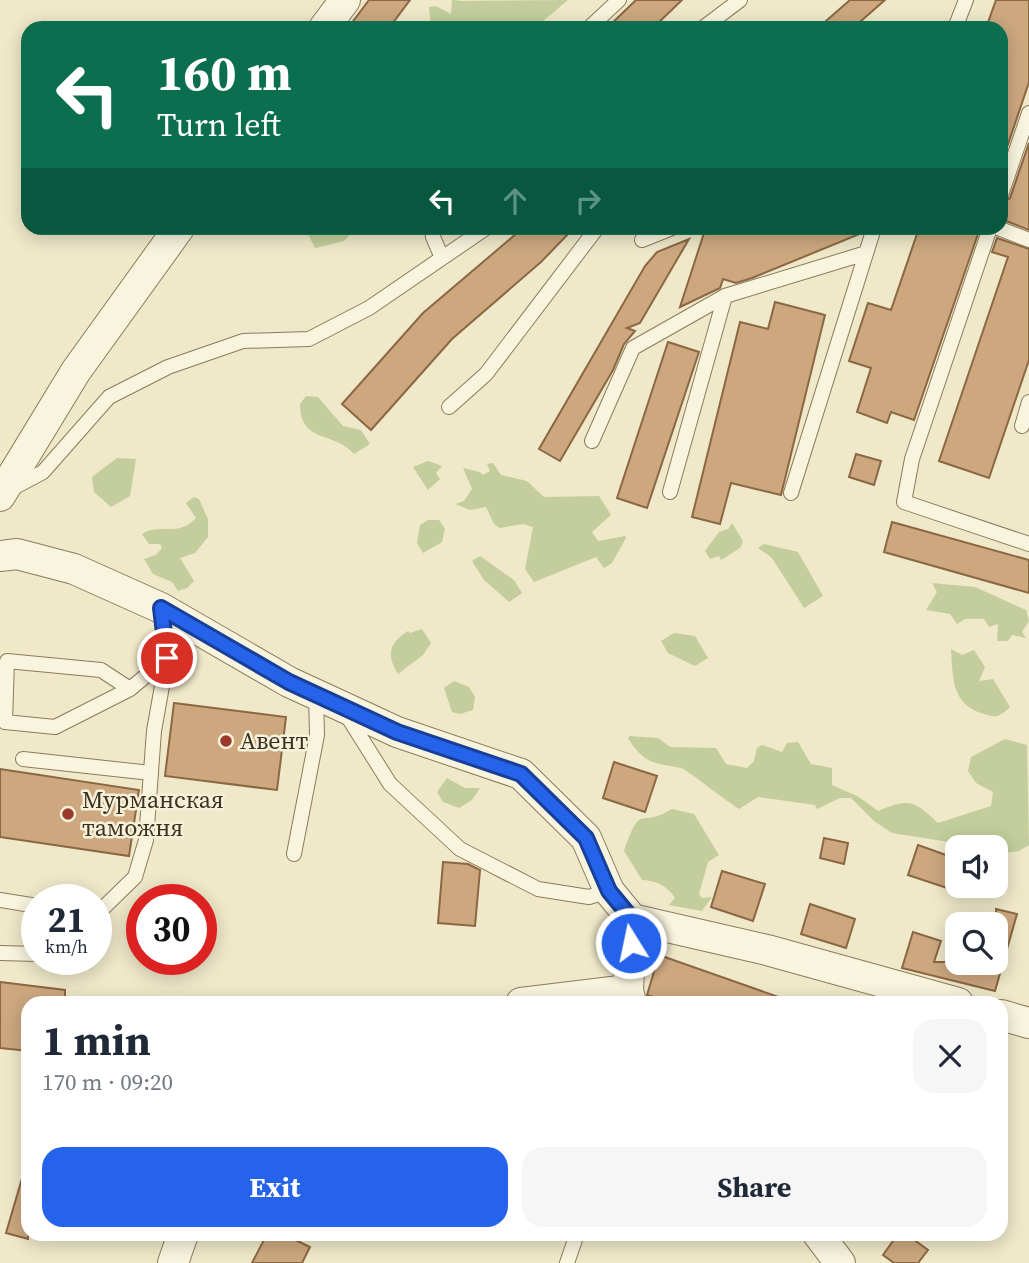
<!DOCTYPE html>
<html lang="en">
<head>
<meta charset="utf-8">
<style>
	body { margin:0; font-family:"Source Serif 4",serif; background:#f6f6f7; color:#1f2937; height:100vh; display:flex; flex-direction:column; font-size:26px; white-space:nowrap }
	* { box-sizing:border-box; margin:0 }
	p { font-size:23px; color:#747a83 }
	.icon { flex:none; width:38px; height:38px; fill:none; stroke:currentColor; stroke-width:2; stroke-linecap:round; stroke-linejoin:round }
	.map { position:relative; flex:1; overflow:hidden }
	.details { position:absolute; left:21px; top:996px; width:987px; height:245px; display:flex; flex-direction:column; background:#fff; border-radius:21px; box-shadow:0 4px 18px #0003 }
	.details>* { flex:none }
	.top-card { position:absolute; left:21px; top:21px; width:987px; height:214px; border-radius:21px; box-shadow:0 4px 18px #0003; background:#0b6e4f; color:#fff; overflow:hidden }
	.buttons { position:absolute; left:945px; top:835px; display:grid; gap:14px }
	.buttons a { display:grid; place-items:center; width:63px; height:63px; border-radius:14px; background:#fff; box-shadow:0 4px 18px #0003; font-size:35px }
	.speed { position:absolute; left:21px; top:884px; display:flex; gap:14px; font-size:35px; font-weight:700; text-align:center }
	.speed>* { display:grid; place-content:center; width:91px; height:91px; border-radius:50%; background:#fff; box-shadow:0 4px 18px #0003; line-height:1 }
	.speed small { font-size:18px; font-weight:400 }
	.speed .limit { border:10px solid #d22; background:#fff; color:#111 }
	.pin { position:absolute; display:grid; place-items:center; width:60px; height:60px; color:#fff; margin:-30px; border:4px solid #fff; border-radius:50%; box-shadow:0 2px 7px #0007 }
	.me { position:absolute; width:77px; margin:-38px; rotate:350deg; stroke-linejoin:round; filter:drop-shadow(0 0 5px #0008) }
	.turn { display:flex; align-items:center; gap:24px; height:147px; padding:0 21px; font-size:32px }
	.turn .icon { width:91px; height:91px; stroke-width:2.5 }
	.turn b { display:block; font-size:49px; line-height:60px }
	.lanes { display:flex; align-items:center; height:66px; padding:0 21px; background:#0003; justify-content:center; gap:35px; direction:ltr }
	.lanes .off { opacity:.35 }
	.round { display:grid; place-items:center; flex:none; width:74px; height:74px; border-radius:21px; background:#f6f6f7 }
	.summary { display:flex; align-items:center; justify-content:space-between; height:119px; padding:0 21px }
	h1 { font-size:42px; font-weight:700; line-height:52px }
	.button { display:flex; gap:14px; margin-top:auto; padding:14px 21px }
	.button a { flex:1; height:80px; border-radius:21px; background:#2563eb; color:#fff; font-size:28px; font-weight:700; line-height:80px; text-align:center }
	.button a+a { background:#f6f6f7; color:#1f2937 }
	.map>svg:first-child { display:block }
	.green { fill:#c3ce9c }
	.building { fill:#cda87f; stroke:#8b6743; stroke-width:2 }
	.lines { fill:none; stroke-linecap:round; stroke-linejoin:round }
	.service-casing { stroke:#8c7b5d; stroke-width:16 }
	.minor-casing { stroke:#8c7b5d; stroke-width:32 }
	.service { stroke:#f9f4dd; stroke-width:14 }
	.minor { stroke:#f9f4dd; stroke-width:30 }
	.route-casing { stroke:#184099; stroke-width:18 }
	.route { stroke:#2563eb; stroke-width:12 }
	.poi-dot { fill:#9b382c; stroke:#f6f1d9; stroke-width:2.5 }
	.labels { text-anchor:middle; stroke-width:5; stroke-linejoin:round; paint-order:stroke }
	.poi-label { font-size:24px; fill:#3c3121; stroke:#f6f1d9; text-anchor:start }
</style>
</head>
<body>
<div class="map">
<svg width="1029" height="1263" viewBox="0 0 1029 1263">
	<rect width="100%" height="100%" fill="#efe8c9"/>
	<path class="green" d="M452 0 462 1 568 0 535 28H431L429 7 436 6 451 14Z
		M305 228H356L344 241 315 248Z
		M306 396 318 397 343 426 361 430 370 444 354 454C335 431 300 444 300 404Z
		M117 458 136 459 130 496 111 507 94 492 92 477Z
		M428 461 442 466 436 473 440 479 428 490 413 467Z
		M493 463 501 475 527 481 544 497 599 496 611 515 592 532 598 541 625 536 626 538 612 563 604 568 596 557 534 582 525 569 533 527 523 524 500 528 494 524 486 507 470 510 455 504 464 501 472 489 463 468 480 472 483 475 490 471 487 464Z
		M194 497 199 499 208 519V537L195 553 180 558 194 581 187 588 178 591 172 582 153 574 144 559 156 555 162 548 160 544H149L142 534C161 522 177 538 196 518L186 503Z
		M428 520H439L445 529 442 542 423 553 417 543 420 525Z
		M732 523 743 541 740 548 721 560 719 556 710 559 705 551 719 532 728 529Z
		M764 544 798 552 823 596 804 608 772 558 758 548Z
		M480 556 514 580 522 593 509 602 484 580 472 561Z
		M932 583 975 587 1026 610 1029 621 1022 632 1026 638 1012 635 1008 641H997L998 624 989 627 984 619H965L957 624 950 614 926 610 937 592Z
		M422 629 431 643 423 655 398 674C386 655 389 643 408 631L410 633Z
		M674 633 695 636 708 658 695 666 668 653 661 641Z
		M951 649 962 655 974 650 985 667 979 681 993 679 1010 707C999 718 995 718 981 713 951 703 953 677 951 649Z
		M454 681 469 687 475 697 473 710 460 714 452 712 444 688Z
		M630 736 658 738 670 747 716 748 726 764 747 768 754 761 757 748 762 745 782 752 787 743 798 742 811 764 832 768V785L859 797 878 811C909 798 914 800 938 823L991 806 993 792 976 783 968 771 971 757 1005 739 1027 745 1029 845 1019 851 996 854V847H957L949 842 892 833 874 821 851 798H840L817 809 815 805 758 797 739 809C729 803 686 769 681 768 654 763 644 764 628 738Z
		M447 778 465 788H480L472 800 459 808 443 802 437 792Z
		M672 809 694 814 719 855 708 862 699 894 702 898 712 897 702 911 669 905 675 898C668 886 655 880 642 880L624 851C642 800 638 830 672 809Z"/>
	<path class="building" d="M369 0H410L389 28H348Z
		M636 0H682L653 28H607Z
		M850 0H885L853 28H818Z
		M996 0H1029V82L1001 165V28H986Z
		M1029 143V230L1001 219V204L1010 198Z
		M523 228H574L541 262 452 339 371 430 342 404 423 313Z
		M717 228H864L862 233 752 278 736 283 723 279 720 288 680 307 704 233Z
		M919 228H980L914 420 891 412 887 423 857 412 871 368 849 361 868 303 891 310Z
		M997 238 1029 249V360L989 478 939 461 1008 257 992 252Z
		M689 239 640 323 627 328 635 331 624 344 613 370 560 461 539 449 645 266 657 252Z
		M775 302 825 315 781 495 731 483 720 524 692 517 740 322 768 329Z
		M668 342 699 352 647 508 617 498Z
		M856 454 881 461 874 485 849 477Z
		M892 522 1029 560V593L884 552Z
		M174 703 286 717 277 790 165 776Z
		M614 762 657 776 645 812 603 798Z
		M0 769 139 790 129 856 0 837Z
		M824 838 848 843 844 864 820 858Z
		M918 845 957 859 950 889 908 875Z
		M443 862 468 864 480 870 475 926 438 923Z
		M722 871 765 884 753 921 711 907Z
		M810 904 855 919 846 948 801 934Z
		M996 909 1017 914 995 991 902 968 913 932 941 941 934 962H996Z
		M659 955 787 1000V1003H671L647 995Z
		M0 982 65 990V1003H28V1051L0 1048Z
		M23 1175 28 1176V1239L6 1233Z
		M267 1234H283L310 1247 302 1263H252Z
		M898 1234H906L928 1250 918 1263H894L883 1255Z"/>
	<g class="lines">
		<defs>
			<path id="service" d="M589 28 619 0
				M703 28 740 0
				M955 28 966 0
				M1001 195 1029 113
				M432 228 433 237 442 258
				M649 228 642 240 672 228
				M990 228 912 459 904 502 1029 544
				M998 228 1029 240
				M449 407 486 374 597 228
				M1022 426 1029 402
				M592 441 633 348 725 296 863 254
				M13 488 43 472 109 397 168 367 243 341 309 339 369 308 486 228
				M670 492 725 296
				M791 493 874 228
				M130 689 55 727 5 722 7 661 101 670 130 689 167 658 161 610
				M346 714 390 784 460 849 538 889 589 897 609 891
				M23 759 151 773
				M294 854 317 735 316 695
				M0 900 37 906
				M96 915 135 877 146 840 154 731 167 658
				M0 953 37 954
				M567 1263 577 1234"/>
			<path id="minor" d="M324 28 345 0
				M0 496 76 371 179 228
				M0 556 17 554 74 569 161 608 289 682 341 706 397 732 521 774 586 838 609 891 632 919 767 950 958 1003
				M521 1003 628 990
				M631 1003 628 990 632 919
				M1001 1015 1029 1023
				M818 1234 840 1263
				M173 1263 183 1234"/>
		</defs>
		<use href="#service" class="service-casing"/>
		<use href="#minor" class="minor-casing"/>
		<use href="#service" class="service"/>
		<use href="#minor" class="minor"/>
	</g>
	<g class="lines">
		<defs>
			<path id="route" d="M167 658 161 608 289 682 341 706 397 732 521 774 586 838 609 891 632 919 631 943"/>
		</defs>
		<use href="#route" class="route-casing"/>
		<use href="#route" class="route"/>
	</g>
	<g class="poi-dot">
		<circle cx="226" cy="741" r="7"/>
		<circle cx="68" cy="814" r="7"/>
	</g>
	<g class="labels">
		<g class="poi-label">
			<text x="240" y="749">Авент</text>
			<text x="82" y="808">Мурманская<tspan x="82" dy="28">таможня</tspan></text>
		</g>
	</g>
</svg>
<div class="buttons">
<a><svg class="icon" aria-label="sound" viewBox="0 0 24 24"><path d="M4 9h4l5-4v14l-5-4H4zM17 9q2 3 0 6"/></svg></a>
<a><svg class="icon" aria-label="search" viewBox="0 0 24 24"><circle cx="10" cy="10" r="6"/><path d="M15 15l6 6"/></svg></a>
</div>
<div class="speed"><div>21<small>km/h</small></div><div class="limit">30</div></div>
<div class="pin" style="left:167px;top:658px;background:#d93025"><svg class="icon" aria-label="arrive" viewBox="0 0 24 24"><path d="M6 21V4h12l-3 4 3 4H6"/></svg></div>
<svg class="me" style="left:631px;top:943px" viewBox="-20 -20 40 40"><circle r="17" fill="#2563eb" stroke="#fff" stroke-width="3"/><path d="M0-11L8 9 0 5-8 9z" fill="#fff"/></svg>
<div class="top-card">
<div class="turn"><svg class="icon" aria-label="left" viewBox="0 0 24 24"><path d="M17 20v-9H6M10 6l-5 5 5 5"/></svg><div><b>160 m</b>Turn left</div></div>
<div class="lanes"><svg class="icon" aria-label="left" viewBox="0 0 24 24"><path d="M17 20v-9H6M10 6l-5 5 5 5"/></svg><svg class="icon off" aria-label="ahead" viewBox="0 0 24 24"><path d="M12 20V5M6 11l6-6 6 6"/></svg><svg class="icon off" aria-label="right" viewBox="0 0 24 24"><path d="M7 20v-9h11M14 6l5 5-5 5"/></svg></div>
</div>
<section class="details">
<div class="summary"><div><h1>1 min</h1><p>170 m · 09:20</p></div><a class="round"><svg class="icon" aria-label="close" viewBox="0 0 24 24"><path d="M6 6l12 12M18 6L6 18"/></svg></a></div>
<div class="button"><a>Exit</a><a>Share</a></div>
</section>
</div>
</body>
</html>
